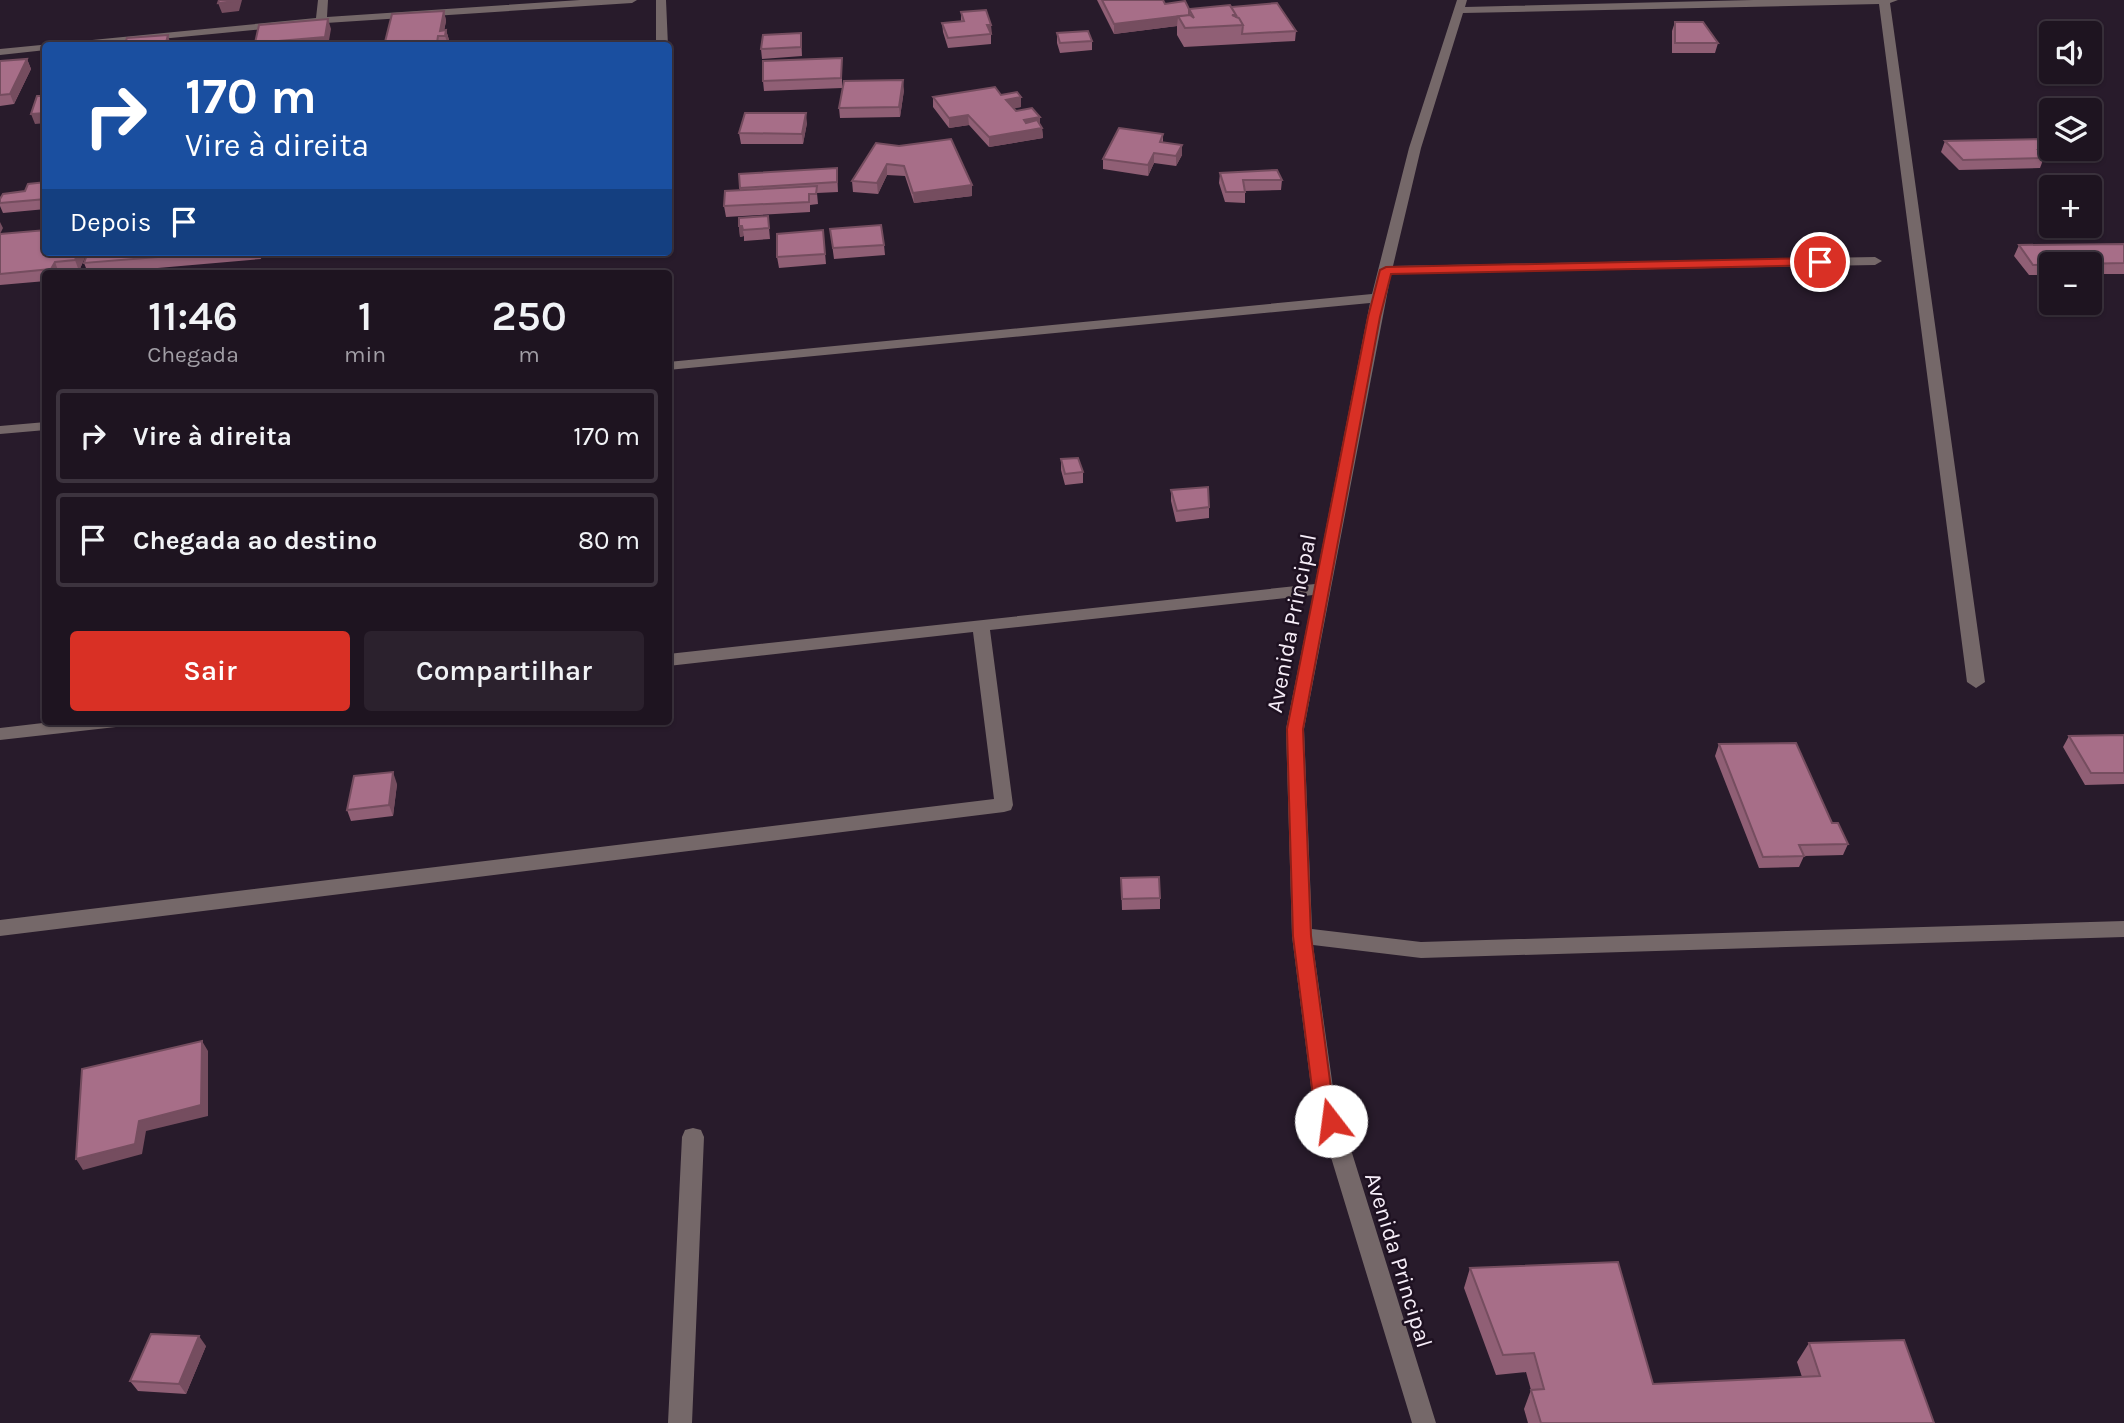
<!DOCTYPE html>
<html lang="pt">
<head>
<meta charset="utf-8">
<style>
	body { margin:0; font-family:Karla,sans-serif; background:#2b212d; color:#f1f3f6; height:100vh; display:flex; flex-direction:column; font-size:26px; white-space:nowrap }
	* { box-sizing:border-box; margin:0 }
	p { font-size:23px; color:#a19ea5 }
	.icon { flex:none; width:38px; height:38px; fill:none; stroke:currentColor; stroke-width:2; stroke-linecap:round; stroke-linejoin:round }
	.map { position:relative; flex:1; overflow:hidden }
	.side { position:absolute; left:42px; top:270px; width:630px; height:455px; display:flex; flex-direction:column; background:#1e1420; border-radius:7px; box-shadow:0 2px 5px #0004,0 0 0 2px #3c333e }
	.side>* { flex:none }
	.hud { position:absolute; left:42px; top:42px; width:630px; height:214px; border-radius:7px; box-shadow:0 2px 5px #0004,0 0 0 2px #3c333e; background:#1a4fa0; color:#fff; overflow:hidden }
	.controls { position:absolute; left:2039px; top:21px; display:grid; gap:14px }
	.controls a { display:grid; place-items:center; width:63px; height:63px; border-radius:7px; background:#1e1420; box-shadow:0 2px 5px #0004,0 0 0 2px #3c333e; font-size:35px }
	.pin { position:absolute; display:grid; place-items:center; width:60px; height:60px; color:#fff; margin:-30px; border:4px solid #fff; border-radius:50%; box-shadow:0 2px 7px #0007 }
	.me { position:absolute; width:77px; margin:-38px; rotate:345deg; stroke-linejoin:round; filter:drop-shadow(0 0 5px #0008) }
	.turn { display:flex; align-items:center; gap:24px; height:147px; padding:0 28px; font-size:32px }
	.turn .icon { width:91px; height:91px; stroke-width:2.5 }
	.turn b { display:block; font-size:49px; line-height:60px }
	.then { display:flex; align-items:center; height:66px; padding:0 28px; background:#0003; gap:14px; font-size:26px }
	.eta { display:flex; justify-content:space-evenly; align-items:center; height:119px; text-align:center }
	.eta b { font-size:42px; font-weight:600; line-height:49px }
	.cta { display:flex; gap:14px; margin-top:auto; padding:14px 28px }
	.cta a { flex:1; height:80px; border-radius:7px; background:#d93025; color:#fff; font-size:28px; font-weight:600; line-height:80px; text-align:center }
	.cta a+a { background:#2b212d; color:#f1f3f6 }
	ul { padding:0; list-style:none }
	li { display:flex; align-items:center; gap:21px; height:94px; margin:0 14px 10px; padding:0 14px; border:4px solid #3c333e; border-radius:7px }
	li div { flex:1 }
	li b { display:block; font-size:26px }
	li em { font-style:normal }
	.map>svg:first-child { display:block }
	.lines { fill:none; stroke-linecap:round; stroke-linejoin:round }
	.minor { fill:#756869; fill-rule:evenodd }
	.wall { fill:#905f75 }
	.shaded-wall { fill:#754d5f }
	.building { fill:#a76e88; stroke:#754d5f; stroke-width:2 }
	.route { fill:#d93025; stroke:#8d1f18; stroke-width:2 }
	.labels { text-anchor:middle; stroke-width:5; stroke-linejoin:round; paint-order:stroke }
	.street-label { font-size:23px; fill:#f6edf8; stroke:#1e1121 }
</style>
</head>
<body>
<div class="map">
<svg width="2124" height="1423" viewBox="0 0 2124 1423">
	<rect width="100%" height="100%" fill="#281b2b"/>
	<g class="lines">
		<path class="minor" d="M318 0H328L327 17 580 0H637L632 3 326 23 324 46H312L315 24 88 46H46V50L0 55V49L316 18Z
			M656 0H666L668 46H656Z
			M1457 0H1467L1465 7 1753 0H1898L1890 3 1985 682 1976 688 1967 682 1879 4 1463 13 1421 148 1393 266 1875 257 1882 261 1875 265 1391 274 1304 729 1312 929 1421 942 2124 921V937L1421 958 1313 945 1334 1095 1436 1423H1412L1312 1095 1292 936 1286 729 1313 595 990 630 1013 805 1011 810 1004 812 0 936V920L994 799 973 632 668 666V654L1315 584 1370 303 668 370V362L1372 294 1409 148Z
			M46 422V430L0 434V426Z
			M60 721H125L122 725 116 727 0 740V728Z
			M693 1128 701 1130 704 1137 692 1423H668L682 1137 685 1130Z"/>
	</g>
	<path class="wall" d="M1097 0H1163L1165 4 1189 9 1231 7 1296 31 1295 41 1184 47 1177 35V26L1114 34Z
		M444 11 446 21 444 31 446 30 449 40 448 45 384 46Z
		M961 12 992 34H991V44L948 48 943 32 942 23 961 21Z
		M1675 22 1718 43 1715 53H1672V31Z
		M801 33 802 56 762 59 761 49Z
		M1057 33 1092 41V50L1060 53 1057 43Z
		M27 59 31 69 14 104 0 106V61Z
		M842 67V88L764 91 763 81Z
		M904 90 900 117 840 118 839 108Z
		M1001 95 1021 97V107L1013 108 1016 111 1040 117V124L1042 128 1043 138 989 147 969 125 949 128 933 107V97Z
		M807 123 803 144H741L739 133Z
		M1163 134V142L1182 145V155L1176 166 1154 163 1148 176 1103 169V159Z
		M1945 141 2069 149 2065 160H2043L2040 168 1959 170 1941 152Z
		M876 143 972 196 914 203 905 176 887 175 878 194 853 192 852 181Z
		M837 168 838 192 817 193 818 204 810 205V212L726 217 724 206 740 190 739 174Z
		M1220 173 1282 180 1281 190 1245 191V203L1225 202 1219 183Z
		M46 182V209L3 213 0 206V199L25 191Z
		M768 216 770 239 744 241V236L740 237 739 226Z
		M830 229 884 245 885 255 834 259Z
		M823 230 826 264 779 268 777 257Z
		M0 234 46 252H82L85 257 79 271 46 273V281L0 285Z
		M2124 244V274H2090V264H2051V275H2029L2014 256 2019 245Z
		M88 252H262L261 259 100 273H88L84 263Z
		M604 252H626L605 254Z
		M1061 459 1083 472V483L1065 485 1061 470Z
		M1171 490 1209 507V518L1176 522 1171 501Z
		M2124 735V784L2085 785 2063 747 2069 736Z
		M1719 744 1832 823 1848 844 1843 855 1804 856 1799 867 1759 868 1715 756Z
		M397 784 393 816 351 821 347 810Z
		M1121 878 1160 898V909L1122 910Z
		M1470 1268 1653 1384 1802 1377 1797 1362 1809 1343 1934 1423H1528L1524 1409 1531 1390 1526 1372 1496 1375 1464 1288Z
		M206 1346 186 1394 138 1391 130 1381Z"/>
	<path class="shaded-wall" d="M237 0H242L239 11 222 13 218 3Z
		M444 11 446 21 443 36 440 31Z
		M1178 17 1177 26 1114 34V24Z
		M328 19 331 29 328 46H256L255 43Z
		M987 25H991L992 34 988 35Z
		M446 30 449 40 448 45 445 36Z
		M168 35 171 46H165Z
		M27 59 31 69 14 104 10 94Z
		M903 80 904 90 900 117 899 107Z
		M1021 97V107L1007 110 1006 100Z
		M46 113V123L35 124 31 114Z
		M806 113 807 123 803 144 802 134Z
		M968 115 969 125 949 128V118Z
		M1040 117V127L1024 130V120Z
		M1042 128 1043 138 989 147V137Z
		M1182 145V155L1176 166V156Z
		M1154 153V163L1148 176V165Z
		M887 164V175L878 194 877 183Z
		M972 185V196L914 203 913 193Z
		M0 222 3 228 0 234Z
		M739 226H742L744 236 740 237Z
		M78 252H82L85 257 79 271 75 260Z
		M258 252H262L261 259Z
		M55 262 59 273H53L51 269Z
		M393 772 397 784 393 816 389 805Z
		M202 1041 208 1051V1116L146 1131 142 1154 83 1170 76 1159 139 1121Z
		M199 1336 206 1346 186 1394 179 1384Z"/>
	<path class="building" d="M219 0H237L236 1 218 3Z
		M1102 0H1163L1165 4 1185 1 1189 9V15L1114 24Z
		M1277 3 1296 31 1242 34 1243 25 1239 18 1236 17V15L1231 7Z
		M1230 5 1236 15H1232L1239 18 1243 25 1185 28 1178 16 1190 15 1194 18 1189 9Z
		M986 10 991 25H987L991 34 948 38 942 23 964 21 961 12Z
		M444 11 440 31 446 30 445 36H438L437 43 384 46 392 14Z
		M328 19 325 37 255 43 259 25Z
		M1675 22H1703L1718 43H1675Z
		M1088 31 1092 41 1060 43 1057 33Z
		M801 33V47L761 49 763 35Z
		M168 35 165 46H124L127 38Z
		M842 58 841 78 763 81V61Z
		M27 59 10 94 0 95V61Z
		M903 80 899 107 839 108 844 81Z
		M995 87 1001 95 1017 92 1021 97 1006 100 1016 111 1032 108 1040 117 1024 120 1026 123 1037 120 1042 128 989 137 968 115 949 118 933 97Z
		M37 96H46V113L31 114Z
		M745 113H806L802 134 739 133Z
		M1119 128 1163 134 1160 142 1182 145 1176 156 1154 153 1148 165 1103 159Z
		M951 139 972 185 913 193 904 166 887 164 877 183 852 181 876 143 899 146Z
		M2051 139V149H2069L2038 150 2044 158 1963 160 1945 141Z
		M837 168V182L740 188 739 174Z
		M1277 170 1282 180H1243L1245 192H1226L1220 173Z
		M46 182V199L0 203V199L3 194 25 191 28 184Z
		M817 186 816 194H809V202L724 206 725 191Z
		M768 216 769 228 743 230 742 226H739V218Z
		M881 225 884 245 833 248 830 229Z
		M46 230V252H78L75 260 55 262 51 269 0 274V234Z
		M823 230 825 254 777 257V234Z
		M2124 244V263L2033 265 2019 245Z
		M88 252H220L84 263Z
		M1078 458 1083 472 1065 474 1061 459Z
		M1208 487 1209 507 1177 511 1171 490Z
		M2124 735V773H2091L2069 736Z
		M1796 743 1832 823H1838L1848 844 1799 845 1804 856 1763 857 1719 744Z
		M393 772 389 805 347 810 354 776Z
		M1159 877 1160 898 1122 899 1121 878Z
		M202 1041 201 1105 139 1121 135 1144 76 1159 82 1069Z
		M1618 1262 1653 1384 1820 1376 1809 1343 1904 1340 1934 1423H1541L1531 1390 1544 1389 1534 1353 1503 1355 1470 1268Z
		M151 1334 199 1336 179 1384 130 1381Z"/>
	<path class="route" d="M1820 258 1826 262 1825 265 1391 274 1380 317 1303 729 1311 936 1332 1096 1340 1121 1337 1126 1331 1129 1324 1126 1313 1096 1293 936 1287 729 1368 317 1380 270 1386 267Z"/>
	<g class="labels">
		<g class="street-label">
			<text transform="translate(1291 623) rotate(-79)" y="8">Avenida Principal</text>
			<text transform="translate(1399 1260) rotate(73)" y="8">Avenida Principal</text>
		</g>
	</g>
</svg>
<div class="controls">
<a><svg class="icon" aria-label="sound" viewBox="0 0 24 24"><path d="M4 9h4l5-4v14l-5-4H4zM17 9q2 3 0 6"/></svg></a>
<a><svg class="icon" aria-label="layers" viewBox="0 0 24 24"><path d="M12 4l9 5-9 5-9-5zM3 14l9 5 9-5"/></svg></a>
<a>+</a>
<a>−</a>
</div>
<div class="pin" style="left:1820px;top:262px;background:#d93025"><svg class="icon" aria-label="arrive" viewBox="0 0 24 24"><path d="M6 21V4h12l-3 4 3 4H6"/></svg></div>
<svg class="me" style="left:1331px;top:1121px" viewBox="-20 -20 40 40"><circle r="19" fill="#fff"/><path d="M0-13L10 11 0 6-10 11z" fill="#d93025"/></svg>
<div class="hud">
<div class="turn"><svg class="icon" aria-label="right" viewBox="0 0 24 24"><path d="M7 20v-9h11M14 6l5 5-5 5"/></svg><div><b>170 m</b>Vire à direita</div></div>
<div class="then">Depois<svg class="icon" aria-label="arrive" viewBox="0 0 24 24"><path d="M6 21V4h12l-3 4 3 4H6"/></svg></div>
</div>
<section class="side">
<div class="eta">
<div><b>11:46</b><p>Chegada</p></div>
<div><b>1</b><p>min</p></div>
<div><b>250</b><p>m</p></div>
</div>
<ul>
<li><svg class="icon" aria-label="right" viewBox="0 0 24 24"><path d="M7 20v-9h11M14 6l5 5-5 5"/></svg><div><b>Vire à direita</b></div><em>170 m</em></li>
<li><svg class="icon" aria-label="arrive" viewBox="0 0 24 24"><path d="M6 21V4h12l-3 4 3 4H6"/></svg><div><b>Chegada ao destino</b></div><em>80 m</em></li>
</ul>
<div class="cta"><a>Sair</a><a>Compartilhar</a></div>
</section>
</div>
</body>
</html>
